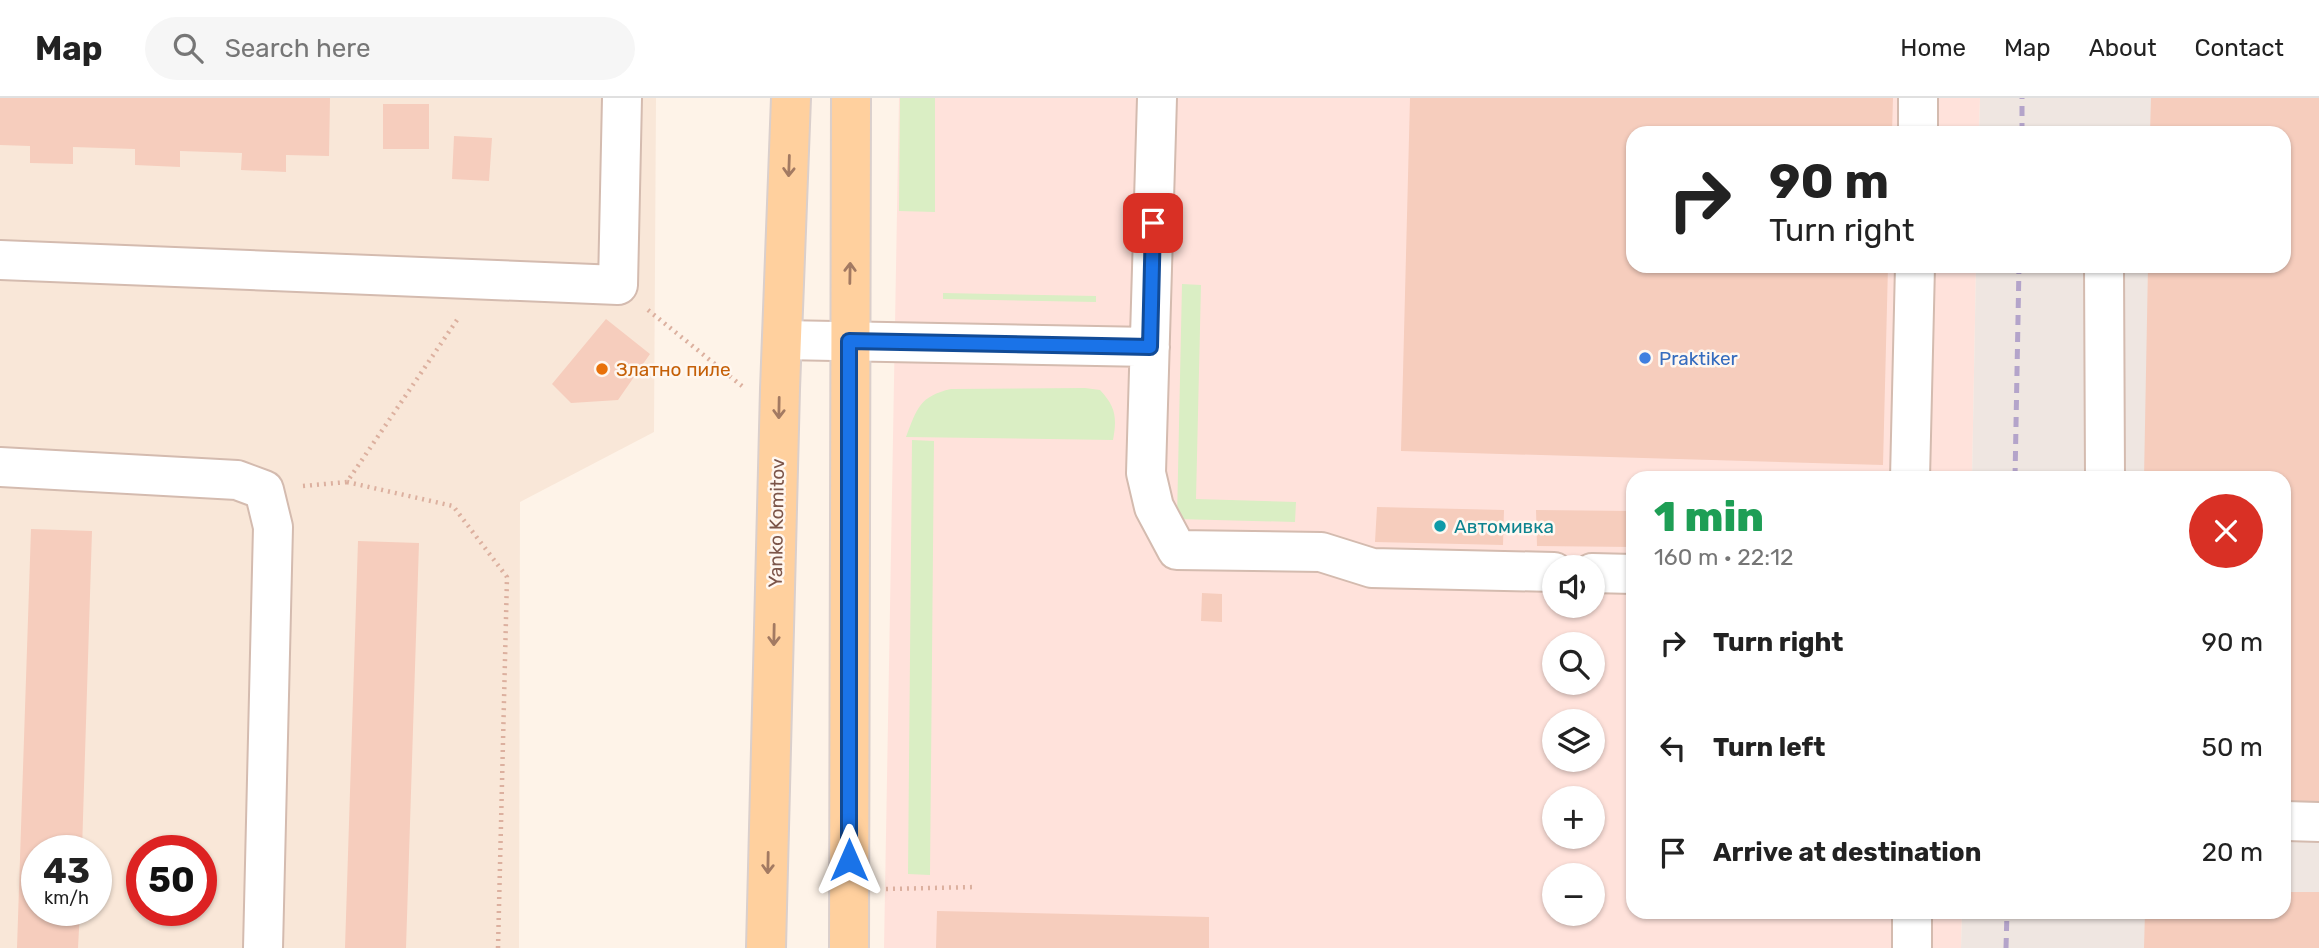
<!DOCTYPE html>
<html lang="en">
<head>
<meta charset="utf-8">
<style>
	body { margin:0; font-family:Rubik,sans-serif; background:#f6f6f6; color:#222; height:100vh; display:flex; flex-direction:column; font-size:26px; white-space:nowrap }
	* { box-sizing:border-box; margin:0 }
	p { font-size:23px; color:#767676 }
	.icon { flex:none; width:38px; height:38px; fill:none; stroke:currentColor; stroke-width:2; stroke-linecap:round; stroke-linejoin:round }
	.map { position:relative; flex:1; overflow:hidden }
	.sheet { position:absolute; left:1626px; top:373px; width:665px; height:448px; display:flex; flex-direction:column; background:#fff; border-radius:21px; box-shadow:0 2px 5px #0004 }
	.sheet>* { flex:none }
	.hud { position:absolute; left:1626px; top:28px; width:665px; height:147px; border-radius:21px; box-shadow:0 2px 5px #0004; background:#fff; color:#222; overflow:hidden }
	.controls { position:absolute; left:1542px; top:457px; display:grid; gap:14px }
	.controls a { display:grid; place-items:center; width:63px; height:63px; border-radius:50%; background:#fff; box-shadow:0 2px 5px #0004; font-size:35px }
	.speed { position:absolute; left:21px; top:737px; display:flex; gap:14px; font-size:35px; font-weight:700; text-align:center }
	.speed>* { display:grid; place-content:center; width:91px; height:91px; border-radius:50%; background:#fff; box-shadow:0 2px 5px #0004; line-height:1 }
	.speed small { font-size:18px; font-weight:400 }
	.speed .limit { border:10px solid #d22; background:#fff; color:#111 }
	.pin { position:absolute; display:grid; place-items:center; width:60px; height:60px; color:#fff; margin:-30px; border-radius:14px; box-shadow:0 4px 10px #0006 }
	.me { position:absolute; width:77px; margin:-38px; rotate:0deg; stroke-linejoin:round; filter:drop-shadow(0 0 5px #0008) }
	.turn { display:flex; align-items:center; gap:24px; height:147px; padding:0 28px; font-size:32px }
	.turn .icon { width:91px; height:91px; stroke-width:2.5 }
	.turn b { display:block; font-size:49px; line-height:60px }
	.round { display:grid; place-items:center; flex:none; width:74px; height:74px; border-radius:37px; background:#f6f6f6 }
	.overview { display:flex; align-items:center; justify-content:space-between; height:119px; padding:0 28px }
	h1 { font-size:42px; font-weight:800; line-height:52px; color:#1e9e55 }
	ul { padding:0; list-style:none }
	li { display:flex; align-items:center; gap:21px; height:105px; padding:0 28px }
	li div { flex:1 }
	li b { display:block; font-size:26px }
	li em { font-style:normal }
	header { display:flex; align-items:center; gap:42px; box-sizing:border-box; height:98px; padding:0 35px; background:#fff; border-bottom:2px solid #e0e0e0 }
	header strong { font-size:33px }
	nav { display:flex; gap:38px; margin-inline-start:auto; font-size:24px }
	.search { width:490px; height:63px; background:#f6f6f6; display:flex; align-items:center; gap:18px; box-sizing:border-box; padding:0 24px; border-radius:38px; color:#767676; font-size:26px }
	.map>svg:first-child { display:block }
	.residential { fill:#f9e7d8; fill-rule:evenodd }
	.commercial { fill:#ffe2db; fill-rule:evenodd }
	.industrial { fill:#efe6e1 }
	.green { fill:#daeec4 }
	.building { fill:#f6cdbd }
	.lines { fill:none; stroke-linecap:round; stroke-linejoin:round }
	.minor-casing { stroke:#d4bbaf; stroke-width:42 }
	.major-casing { stroke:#dacfcc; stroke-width:42 }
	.path { stroke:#dcb09f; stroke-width:4.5; stroke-dasharray:2 5; stroke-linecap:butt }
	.minor { stroke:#fff; stroke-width:38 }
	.major { stroke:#ffd09e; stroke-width:38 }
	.rail { stroke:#b4a4ca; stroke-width:5; stroke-dasharray:10 7; stroke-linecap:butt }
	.oneway { stroke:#a37a62 }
	.route-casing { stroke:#114b97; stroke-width:18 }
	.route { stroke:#1a73e8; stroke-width:12 }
	.shop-dot { fill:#3f7fe0; stroke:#fff7f0; stroke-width:2.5 }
	.food-dot { fill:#e8710a; stroke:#fff7f0; stroke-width:2.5 }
	.culture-dot { fill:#0f9aa8; stroke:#fff7f0; stroke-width:2.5 }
	.labels { text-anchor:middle; stroke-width:5; stroke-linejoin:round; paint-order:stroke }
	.shop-label { font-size:19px; fill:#366cbe; stroke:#fff7f0; text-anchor:start }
	.food-label { font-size:19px; fill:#c56008; stroke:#fff7f0; text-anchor:start }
	.street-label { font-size:19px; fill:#7c5549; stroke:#fff7f0 }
	.culture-label { font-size:19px; fill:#0d838f; stroke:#fff7f0; text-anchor:start }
</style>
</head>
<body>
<header>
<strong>Map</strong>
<div class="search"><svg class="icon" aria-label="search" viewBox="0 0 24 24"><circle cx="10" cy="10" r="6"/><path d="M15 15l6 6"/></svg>Search here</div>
<nav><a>Home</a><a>Map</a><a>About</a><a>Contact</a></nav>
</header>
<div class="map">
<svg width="2319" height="850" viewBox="0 0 2319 850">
	<rect width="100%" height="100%" fill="#fef3e8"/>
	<path class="residential" d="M0 0H656L654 334 520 404 519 850H0ZM37 752H96V812H37ZM142 752H201V812H142Z"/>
	<path class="commercial" d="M899 0H1980L1979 35H1633V168H1976L1972 380H1633V814H1962L1961 850H884ZM1554 469H1592V508H1554ZM1554 546H1592V584H1554ZM1554 623H1592V662H1554ZM1554 700H1592V738H1554ZM1554 777H1592V816H1554Z"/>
	<path class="industrial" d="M1980 0H2319V850H1961L1962 814H2284V380H1972L1976 168H2284V35H1979Z"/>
	<path class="green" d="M900 0H935V114L899 113Z
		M1182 186 1201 187 1196 401 1296 404 1295 424 1177 421Z
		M943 195 1096 198V204L943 201Z
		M1085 290 1100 292C1116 309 1117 320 1113 342L906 339C917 310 920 298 951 291Z
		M912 342 934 343 930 777 908 776Z"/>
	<path class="building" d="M0 0H330L329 58 286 57V74L241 72 242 55 180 53V69L135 67V51L73 49V66L30 65V48L0 47Z
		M1410 0H1893L1892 35H1633V168H1888L1883 367 1401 353Z
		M2151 0H2319V704L2284 703V380H2144L2148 168H2284V35H2150Z
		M383 6H429V51H383Z
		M454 38 492 40 489 83 452 81Z
		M606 221 650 256 618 302 571 305 552 286Z
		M1377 409 1504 412 1503 447 1375 444Z
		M1536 412 1633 413V449L1537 448Z
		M31 431 92 433 82 752H37V812H80L78 850H17Z
		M358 443 419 445 406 850H345Z
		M1202 495 1222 496V524L1201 523Z
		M2284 794H2319V850H2144L2145 814H2284Z
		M937 813 1209 819V850H936Z"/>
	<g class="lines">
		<defs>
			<path id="minor" d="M1157 0 1146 375 1154 409 1177 452 1321 454 1372 470 1554 474
				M1918 35V0
				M0 162 618 187 622 0
				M2104 168 2105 380
				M782 242 1150 249
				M0 369 237 382 264 392 273 429 263 850
				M1910 380 1915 168
				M1592 475 1633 476
				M2284 723 2319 724
				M1912 814V850"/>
			<path id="major" d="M766 850 780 291 791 0
				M849 850 851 0"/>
		</defs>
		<use href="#minor" class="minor-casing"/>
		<use href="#major" class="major-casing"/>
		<path class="path" d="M648 212 742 288
			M347 384 453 408 507 479 498 850
			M303 388 347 384 459 219
			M886 791 976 789"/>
		<use href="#minor" class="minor"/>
		<use href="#major" class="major"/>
		<path class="rail" d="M2022 35V0
			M2015 380 2019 168
			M2006 850 2007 814"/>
	</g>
	<defs><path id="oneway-shaft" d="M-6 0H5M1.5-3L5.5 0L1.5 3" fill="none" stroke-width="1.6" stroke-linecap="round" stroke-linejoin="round" transform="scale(1.75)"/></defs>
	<g class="oneway">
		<use href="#oneway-shaft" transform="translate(789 68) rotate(92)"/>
		<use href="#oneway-shaft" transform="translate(850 175) rotate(-89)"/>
		<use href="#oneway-shaft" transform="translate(779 310) rotate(91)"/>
		<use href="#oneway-shaft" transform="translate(774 537) rotate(91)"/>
		<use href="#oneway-shaft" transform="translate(768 765) rotate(91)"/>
	</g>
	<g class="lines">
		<defs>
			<path id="route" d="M849 762V243L1150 249 1153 125"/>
		</defs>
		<use href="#route" class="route-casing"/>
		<use href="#route" class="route"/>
	</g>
	<circle class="shop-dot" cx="1645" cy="260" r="7"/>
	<circle class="food-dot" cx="602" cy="271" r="7"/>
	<circle class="culture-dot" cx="1440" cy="428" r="7"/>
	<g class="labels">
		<g class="shop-label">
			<text x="1659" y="267">Praktiker</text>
		</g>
		<g class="food-label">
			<text x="616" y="278">Златно пиле</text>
		</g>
		<g class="street-label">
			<text transform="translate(776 425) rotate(-89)" y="7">Yanko Komitov</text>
		</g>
		<g class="culture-label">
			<text x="1454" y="435">Автомивка</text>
		</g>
	</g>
</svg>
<div class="controls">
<a><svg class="icon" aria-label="sound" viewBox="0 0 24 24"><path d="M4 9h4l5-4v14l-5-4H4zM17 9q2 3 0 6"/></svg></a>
<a><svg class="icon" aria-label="search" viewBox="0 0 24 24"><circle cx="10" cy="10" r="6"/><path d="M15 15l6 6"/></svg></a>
<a><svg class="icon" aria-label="layers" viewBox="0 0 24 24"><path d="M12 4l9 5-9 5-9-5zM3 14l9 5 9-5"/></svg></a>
<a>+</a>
<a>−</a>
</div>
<div class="speed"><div>43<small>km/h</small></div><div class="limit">50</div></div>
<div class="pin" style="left:1153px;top:125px;background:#d93025"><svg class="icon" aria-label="arrive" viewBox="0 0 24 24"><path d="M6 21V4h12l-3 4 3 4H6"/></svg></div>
<svg class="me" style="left:849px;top:762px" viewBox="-20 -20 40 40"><path d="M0-17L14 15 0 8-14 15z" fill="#1a73e8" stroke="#fff" stroke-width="4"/></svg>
<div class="hud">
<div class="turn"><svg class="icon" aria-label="right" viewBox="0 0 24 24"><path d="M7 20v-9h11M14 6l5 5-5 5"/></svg><div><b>90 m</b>Turn right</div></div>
</div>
<section class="sheet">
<div class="overview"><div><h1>1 min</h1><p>160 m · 22:12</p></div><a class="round" style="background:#d93025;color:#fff"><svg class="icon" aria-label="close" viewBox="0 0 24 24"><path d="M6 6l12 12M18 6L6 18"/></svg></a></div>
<ul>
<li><svg class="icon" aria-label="right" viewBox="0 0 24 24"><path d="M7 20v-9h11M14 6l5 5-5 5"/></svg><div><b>Turn right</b></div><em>90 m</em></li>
<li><svg class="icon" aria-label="left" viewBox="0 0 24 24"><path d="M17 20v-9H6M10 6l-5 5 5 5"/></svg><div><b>Turn left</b></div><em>50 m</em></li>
<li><svg class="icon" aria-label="arrive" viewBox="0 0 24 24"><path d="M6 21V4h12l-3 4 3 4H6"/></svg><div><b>Arrive at destination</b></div><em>20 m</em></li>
</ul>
</section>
</div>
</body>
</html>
